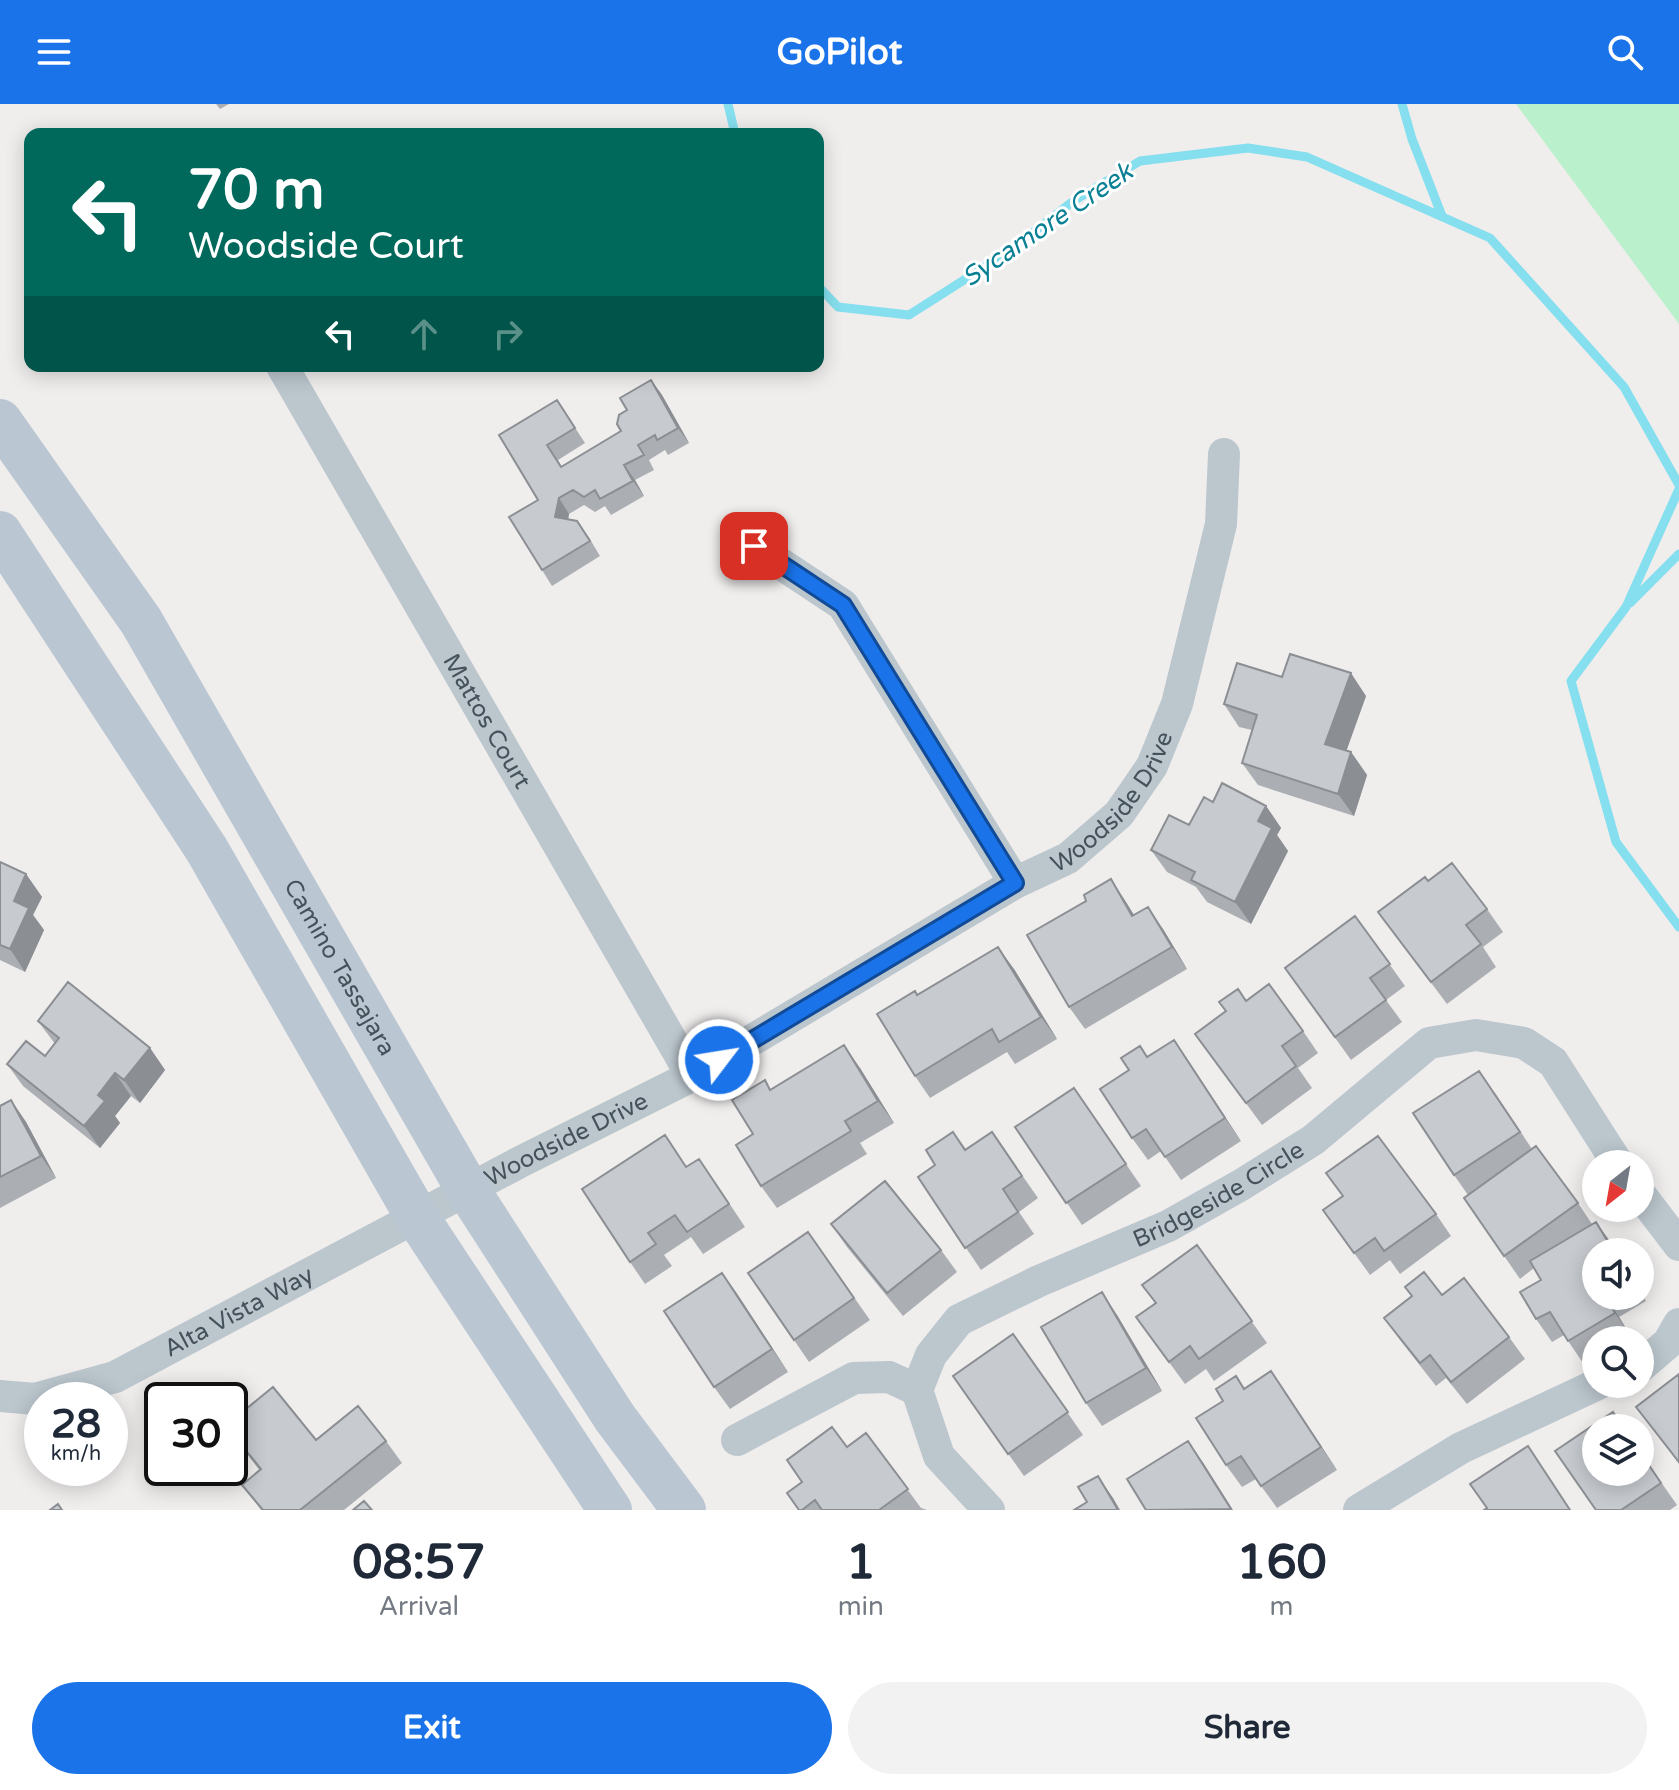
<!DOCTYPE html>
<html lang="en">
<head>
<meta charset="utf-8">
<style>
	body { margin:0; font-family:"Varela Round",sans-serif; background:#f2f2f3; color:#1f2937; height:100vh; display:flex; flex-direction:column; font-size:30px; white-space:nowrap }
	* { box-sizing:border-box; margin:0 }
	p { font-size:26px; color:#747a83 }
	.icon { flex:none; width:44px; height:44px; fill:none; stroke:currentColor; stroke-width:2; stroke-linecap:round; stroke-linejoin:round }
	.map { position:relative; height:1406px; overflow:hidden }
	.drawer { display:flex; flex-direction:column; background:#fff; flex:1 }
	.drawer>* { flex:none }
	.top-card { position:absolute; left:24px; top:24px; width:800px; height:244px; border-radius:16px; box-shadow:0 4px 20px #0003; background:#00695c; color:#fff; overflow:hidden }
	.needle { width:52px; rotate:211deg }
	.fabs { position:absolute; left:1582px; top:1046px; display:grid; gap:16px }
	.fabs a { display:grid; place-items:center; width:72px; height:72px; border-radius:50%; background:#fff; box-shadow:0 4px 20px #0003; font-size:40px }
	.speed { position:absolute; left:24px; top:1278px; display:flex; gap:16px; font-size:40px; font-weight:700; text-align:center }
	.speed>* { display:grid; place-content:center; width:104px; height:104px; border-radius:50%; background:#fff; box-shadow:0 4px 20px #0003; line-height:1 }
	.speed small { font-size:20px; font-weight:400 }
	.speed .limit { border:4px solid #111; border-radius:12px; background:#fff; color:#111 }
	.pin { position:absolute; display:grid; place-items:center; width:68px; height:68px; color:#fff; margin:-34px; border-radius:16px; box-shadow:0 4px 12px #0006 }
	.me { position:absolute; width:88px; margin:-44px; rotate:59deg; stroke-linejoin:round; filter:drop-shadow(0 0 6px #0008) }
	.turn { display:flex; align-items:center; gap:28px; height:168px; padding:0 32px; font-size:36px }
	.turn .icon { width:104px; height:104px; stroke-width:2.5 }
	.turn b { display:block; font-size:56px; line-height:68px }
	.lanes { display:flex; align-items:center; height:76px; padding:0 32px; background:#0003; justify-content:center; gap:40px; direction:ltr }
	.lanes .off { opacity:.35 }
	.eta { display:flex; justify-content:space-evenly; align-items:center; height:136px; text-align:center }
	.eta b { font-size:48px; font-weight:800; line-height:56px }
	.action { display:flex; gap:16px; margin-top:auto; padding:16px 32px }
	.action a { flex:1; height:92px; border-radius:48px; background:#1a73e8; color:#fff; font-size:32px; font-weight:800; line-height:92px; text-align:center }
	.action a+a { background:#f2f2f3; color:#1f2937 }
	header { display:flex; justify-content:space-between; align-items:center; height:104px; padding:0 32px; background:#1a73e8; color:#fff; font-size:36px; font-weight:800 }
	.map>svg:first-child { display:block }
	.grass { fill:#baf0cb }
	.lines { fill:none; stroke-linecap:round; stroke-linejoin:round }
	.stream { stroke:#86dfee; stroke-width:9 }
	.street { stroke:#bbc6cd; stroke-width:32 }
	.secondary { stroke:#bac7d2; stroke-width:44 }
	.wall { fill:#abafb3 }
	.shaded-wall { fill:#8b8e92 }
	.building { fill:#c7cbd0; stroke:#8b8e92; stroke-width:2 }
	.route-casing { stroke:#114b97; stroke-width:20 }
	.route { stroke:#1a73e8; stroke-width:14 }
	.labels { text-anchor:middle; stroke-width:6; stroke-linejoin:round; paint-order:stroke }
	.street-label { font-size:24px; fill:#45525b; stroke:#fff }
	.water-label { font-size:26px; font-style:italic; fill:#0a8094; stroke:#fff }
</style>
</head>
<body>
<header><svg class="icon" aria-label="menu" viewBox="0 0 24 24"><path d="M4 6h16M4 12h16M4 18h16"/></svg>GoPilot<svg class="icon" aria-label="search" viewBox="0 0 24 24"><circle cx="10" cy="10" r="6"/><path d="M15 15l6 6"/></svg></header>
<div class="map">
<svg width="1679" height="1406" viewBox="0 0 1679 1406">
	<rect width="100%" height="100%" fill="#f0eded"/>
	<path class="grass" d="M1516 0H1679V220Z"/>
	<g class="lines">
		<path class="stream" d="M728 0 735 30
			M1402 0 1412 35 1442 112
			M818 182 838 203 909 211 1008 148 1072 98 1140 57 1248 44 1307 53 1490 134 1624 283 1679 381
			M1679 385 1626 503 1571 577 1616 738 1679 823
			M1630 499 1679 450"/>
		<g class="street">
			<path id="s1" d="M282 262 692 972"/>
			<path d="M754 442 843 501 1015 779"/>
			<path d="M1640 1090 1679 1141"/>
			<path d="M1640 1263 1668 1239 1679 1220"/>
			<path id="s2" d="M0 1292 35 1295 115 1273 518 1059 692 972 1015 779 1068 754 1119 710 1152 662 1177 600 1221 420 1224 350"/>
			<path d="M737 1336 854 1274 889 1273 917 1286"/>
			<path id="s3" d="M989 1406 939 1352 917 1286 931 1251 959 1216 1039 1177 1168 1122 1241 1081 1313 1036 1429 939 1476 931 1524 939 1553 958 1618 1060"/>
			<path d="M1359 1406 1461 1344 1598 1280"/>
		</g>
		<g class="secondary">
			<path id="s4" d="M0 317 141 517 468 1086 615 1314 684 1406"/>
			<path d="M0 429 207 746 417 1113 610 1406"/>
		</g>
	</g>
	<path class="wall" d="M216 0H229L220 5Z
		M651 276 662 291 689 339 668 351 665 346 649 356 654 366 635 376 644 392 611 411 605 402 595 408 584 401 569 410 568 415 588 432 600 452 552 482 542 466 538 396 499 331 557 296 585 339 558 356 562 363 621 327 627 306Z
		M1282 573 1366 592 1346 647 1351 648 1367 671 1354 712 1258 681 1242 659 1252 626 1239 623 1224 600Z
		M1213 698 1266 702 1281 724 1277 731 1288 747 1251 820 1207 798 1196 783 1167 768 1151 746 1189 721Z
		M0 758 26 770 42 793 33 811 44 826 25 868 0 856Z
		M1111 775 1134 811 1163 825 1187 865 1085 925 1069 903 1086 797Z
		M1428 777 1487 805 1503 828 1483 843 1496 863 1447 900 1378 808Z
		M1355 812 1405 882 1386 896 1402 918 1351 956 1285 864Z
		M1014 865 1057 935 1015 960 1007 948 930 994 915 972 918 891Z
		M1246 897 1303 927 1318 949 1298 964 1312 984 1262 1021 1195 930Z
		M38 917 150 944 165 966 140 999 131 992 115 1012 120 1019 100 1044 23 982 7 960 45 952 55 940Z
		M1147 953 1189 958 1241 1037 1181 1076 1161 1047 1148 1056 1132 1034 1129 966Z
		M860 964 894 1019 860 1039 867 1050 777 1104 761 1082 753 1030Z
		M1074 984 1141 1082 1082 1121 1015 1023Z
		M1495 989 1532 1045 1578 1099 1592 1120 1612 1140 1616 1148H1596V1192H1640V1187L1646 1197 1619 1213 1630 1231 1623 1236H1596V1252L1583 1259 1564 1231 1552 1238 1536 1215 1541 1176 1534 1164 1520 1175 1464 1094 1468 1091 1454 1071Z
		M11 996 26 1018 56 1074 0 1104V1002Z
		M953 1028 966 1045 992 1028 1038 1094 1019 1108 1034 1130 981 1166 918 1073 935 1061Z
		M687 1063 715 1078 745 1123 703 1150 691 1133 664 1151 672 1162 645 1180 630 1158Z
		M1342 1092 1436 1110 1451 1132 1400 1170 1390 1156 1370 1171 1323 1106Z
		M831 1120 941 1146 957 1168 903 1212 847 1143Z
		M808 1128 870 1216 809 1258 794 1236Z
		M1197 1141 1267 1239 1214 1277 1206 1265 1185 1280 1136 1213 1155 1199 1142 1181Z
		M722 1169 788 1268 730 1305 714 1283Z
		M1442 1191 1509 1233 1525 1255 1467 1300 1446 1274 1436 1282 1400 1236 1384 1214Z
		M1117 1211 1162 1287 1102 1322 1086 1299Z
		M1013 1230 1083 1331 1024 1372 953 1272Z
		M1271 1267 1337 1366 1277 1404 1256 1375 1242 1383 1226 1361 1223 1297 1236 1272 1244 1284Z
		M1679 1270V1360L1636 1303Z
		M230 1328 316 1336 386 1337 402 1359 344 1406H261L242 1381 260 1367Z
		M866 1329 921 1404 927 1406H798L802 1378Z
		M1640 1348 1677 1401 1670 1406H1596Z"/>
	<path class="shaded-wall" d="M651 276 662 291 689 339 678 324Z
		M624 361 635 376 644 392 633 377Z
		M559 394 569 410 566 428 555 413Z
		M1351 569 1366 592 1341 662 1325 640Z
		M1351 648 1367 671 1354 712 1338 690Z
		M1266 702 1281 724 1277 731 1288 747 1251 820 1235 798 1258 717Z
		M26 770 42 793 33 811 44 826 25 868 10 845 14 797Z
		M1111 775 1126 798 1148 834 1132 812Z
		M1148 803 1163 825 1187 865 1172 843Z
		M998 843 1014 865 1057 935 1041 913Z
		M1174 936 1189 958 1241 1037 1225 1014Z
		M844 941 860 964 894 1019 878 997Z
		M150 944 165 966 140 999 124 976Z
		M115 969 131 992 115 1012 120 1019 100 1044 84 1022 98 991Z
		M11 996 26 1018 56 1074 41 1052Z
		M1596 1118 1612 1140 1616 1148H1614Z
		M722 1169 738 1191 788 1268 772 1245Z
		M1102 1188 1117 1211 1162 1287 1146 1264Z
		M1605 1192 1619 1213 1630 1231 1615 1209Z
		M1271 1267 1287 1290 1337 1366 1321 1343Z
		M1188 1337 1204 1360 1233 1406 1231 1405Z
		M1098 1372 1113 1394 1120 1406H1118Z"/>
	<path class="building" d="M651 276 678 324 657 336 655 331 638 341 644 351 624 361 633 377 600 395 595 386 584 393 573 386 559 394 555 413 577 417 590 437 542 466 509 413 538 396 499 331 557 296 575 324 547 341 561 363 621 327 617 320 619 311 627 306 620 294Z
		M1290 550 1351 569 1325 640 1351 648 1338 690 1242 659 1257 611 1224 600 1237 559 1282 573Z
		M1222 679 1266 702 1258 717 1272 724 1235 798 1191 776 1195 768 1151 746 1169 711 1189 721 1204 693 1213 698Z
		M0 758 26 770 14 797 29 804 10 845 0 841Z
		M1452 759 1487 805 1466 821 1481 840 1431 878 1378 808 1425 773 1428 777Z
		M1111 775 1132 812 1148 803 1172 843 1069 903 1027 831 1086 797 1084 791Z
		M1355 812 1390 860 1370 874 1386 896 1335 933 1285 864Z
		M998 843 1041 913 999 938 992 925 915 972 877 910 915 887 917 891Z
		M68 878 150 944 124 976 115 969 98 991 105 997 84 1022 7 960 26 937 45 952 59 934 38 917Z
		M1269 880 1303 927 1282 942 1296 962 1246 999 1195 930 1226 907 1219 898 1238 885 1246 897Z
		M1174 936 1225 1014 1165 1053 1146 1025 1132 1034 1100 985 1129 966 1121 954 1140 942 1147 953Z
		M844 941 878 997 845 1017 851 1027 761 1082 736 1041 753 1030 732 996 765 976 770 986Z
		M1479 967 1520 1028 1454 1071 1413 1009Z
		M1074 984 1126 1060 1066 1099 1015 1023Z
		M11 996 41 1052 0 1073V1002Z
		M953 1028 965 1046 992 1028 1022 1072 1003 1085 1018 1108 965 1144 918 1073 935 1061 926 1046Z
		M665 1031 686 1063 699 1055 729 1100 687 1128 675 1111 648 1129 656 1140 630 1158 582 1085Z
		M1378 1032 1436 1110 1384 1147 1375 1134 1354 1149 1323 1106 1343 1092 1326 1069Z
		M1536 1042 1578 1099 1504 1152 1464 1094Z
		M885 1077 941 1146 887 1189 831 1120Z
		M1596 1118 1614 1148H1596V1192H1605L1615 1209 1568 1237 1550 1208 1536 1215 1520 1188 1541 1176 1530 1157Z
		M808 1128 854 1194 794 1236 748 1169Z
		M1197 1141 1252 1217 1199 1255 1190 1242 1169 1258 1136 1213 1156 1199 1142 1181Z
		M1424 1168 1442 1191 1464 1174 1509 1233 1451 1278 1430 1251 1420 1259 1384 1214 1412 1192 1405 1183Z
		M722 1169 772 1245 714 1283 664 1207Z
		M1102 1188 1146 1264 1086 1299 1041 1223Z
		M1013 1230 1068 1308 1008 1350 953 1272Z
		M1271 1267 1321 1343 1261 1382 1241 1352 1226 1361 1196 1314 1223 1297 1216 1285 1236 1272 1244 1285Z
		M1679 1270V1358L1636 1303Z
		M273 1283 316 1336 358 1302 386 1337 300 1406H263L242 1381 261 1365 230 1327V1318Z
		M1613 1308 1624 1324H1596V1368H1640V1348L1661 1379 1621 1406H1596L1555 1347Z
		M832 1323 847 1343 866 1329 908 1385 879 1406H822L815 1396 802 1406H799L787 1389 802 1378 787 1356Z
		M1188 1337 1231 1405 1146 1406 1127 1375Z
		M1528 1342 1570 1406H1484L1487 1404 1470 1380Z
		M1098 1372 1118 1406H1074L1087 1398 1078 1383Z
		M364 1397 372 1406H353Z
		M58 1400 62 1406H50Z"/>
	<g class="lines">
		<defs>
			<path id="route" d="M719 956 1015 779 843 501 754 442"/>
		</defs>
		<use href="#route" class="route-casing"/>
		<use href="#route" class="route"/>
	</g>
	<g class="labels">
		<g class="street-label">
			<text dy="8" stroke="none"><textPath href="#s1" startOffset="410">Mattos Court</textPath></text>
			<text dy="8" stroke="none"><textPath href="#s2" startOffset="1276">Woodside Drive</textPath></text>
			<text dy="8" stroke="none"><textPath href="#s4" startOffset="644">Camino Tassajara</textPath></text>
			<text dy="8" stroke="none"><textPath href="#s2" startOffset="628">Woodside Drive</textPath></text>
			<text dy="8" stroke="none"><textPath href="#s3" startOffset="514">Bridgeside Circle</textPath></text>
			<text dy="8" stroke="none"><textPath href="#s2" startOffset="258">Alta Vista Way</textPath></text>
		</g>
		<g class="water-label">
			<text transform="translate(1047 120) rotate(-34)" y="9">Sycamore Creek</text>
		</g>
	</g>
</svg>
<div class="fabs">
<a><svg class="needle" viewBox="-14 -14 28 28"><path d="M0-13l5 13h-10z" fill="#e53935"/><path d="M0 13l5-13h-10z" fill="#747a83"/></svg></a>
<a><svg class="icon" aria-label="sound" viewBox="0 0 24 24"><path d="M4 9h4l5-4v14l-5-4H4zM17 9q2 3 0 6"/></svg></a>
<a><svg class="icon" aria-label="search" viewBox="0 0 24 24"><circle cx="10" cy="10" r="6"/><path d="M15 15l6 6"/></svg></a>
<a><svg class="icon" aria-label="layers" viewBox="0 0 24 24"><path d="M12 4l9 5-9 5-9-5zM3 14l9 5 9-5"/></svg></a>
</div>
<div class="speed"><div>28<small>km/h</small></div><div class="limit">30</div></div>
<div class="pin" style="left:754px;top:442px;background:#d93025"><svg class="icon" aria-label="arrive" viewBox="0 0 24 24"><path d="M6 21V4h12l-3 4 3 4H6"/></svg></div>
<svg class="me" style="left:719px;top:956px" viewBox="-20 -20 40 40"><circle r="17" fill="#1a73e8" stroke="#fff" stroke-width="3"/><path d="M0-11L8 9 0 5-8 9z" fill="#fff"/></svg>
<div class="top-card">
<div class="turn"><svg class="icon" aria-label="left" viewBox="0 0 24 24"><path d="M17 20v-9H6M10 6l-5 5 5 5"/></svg><div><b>70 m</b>Woodside Court</div></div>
<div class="lanes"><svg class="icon" aria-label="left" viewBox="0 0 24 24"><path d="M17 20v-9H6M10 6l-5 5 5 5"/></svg><svg class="icon off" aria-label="ahead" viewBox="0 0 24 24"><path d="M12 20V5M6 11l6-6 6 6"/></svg><svg class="icon off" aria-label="right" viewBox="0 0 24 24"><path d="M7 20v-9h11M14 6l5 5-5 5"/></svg></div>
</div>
</div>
<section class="drawer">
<div class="eta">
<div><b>08:57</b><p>Arrival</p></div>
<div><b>1</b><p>min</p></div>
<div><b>160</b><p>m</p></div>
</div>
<div class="action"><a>Exit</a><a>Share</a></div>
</section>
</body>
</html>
